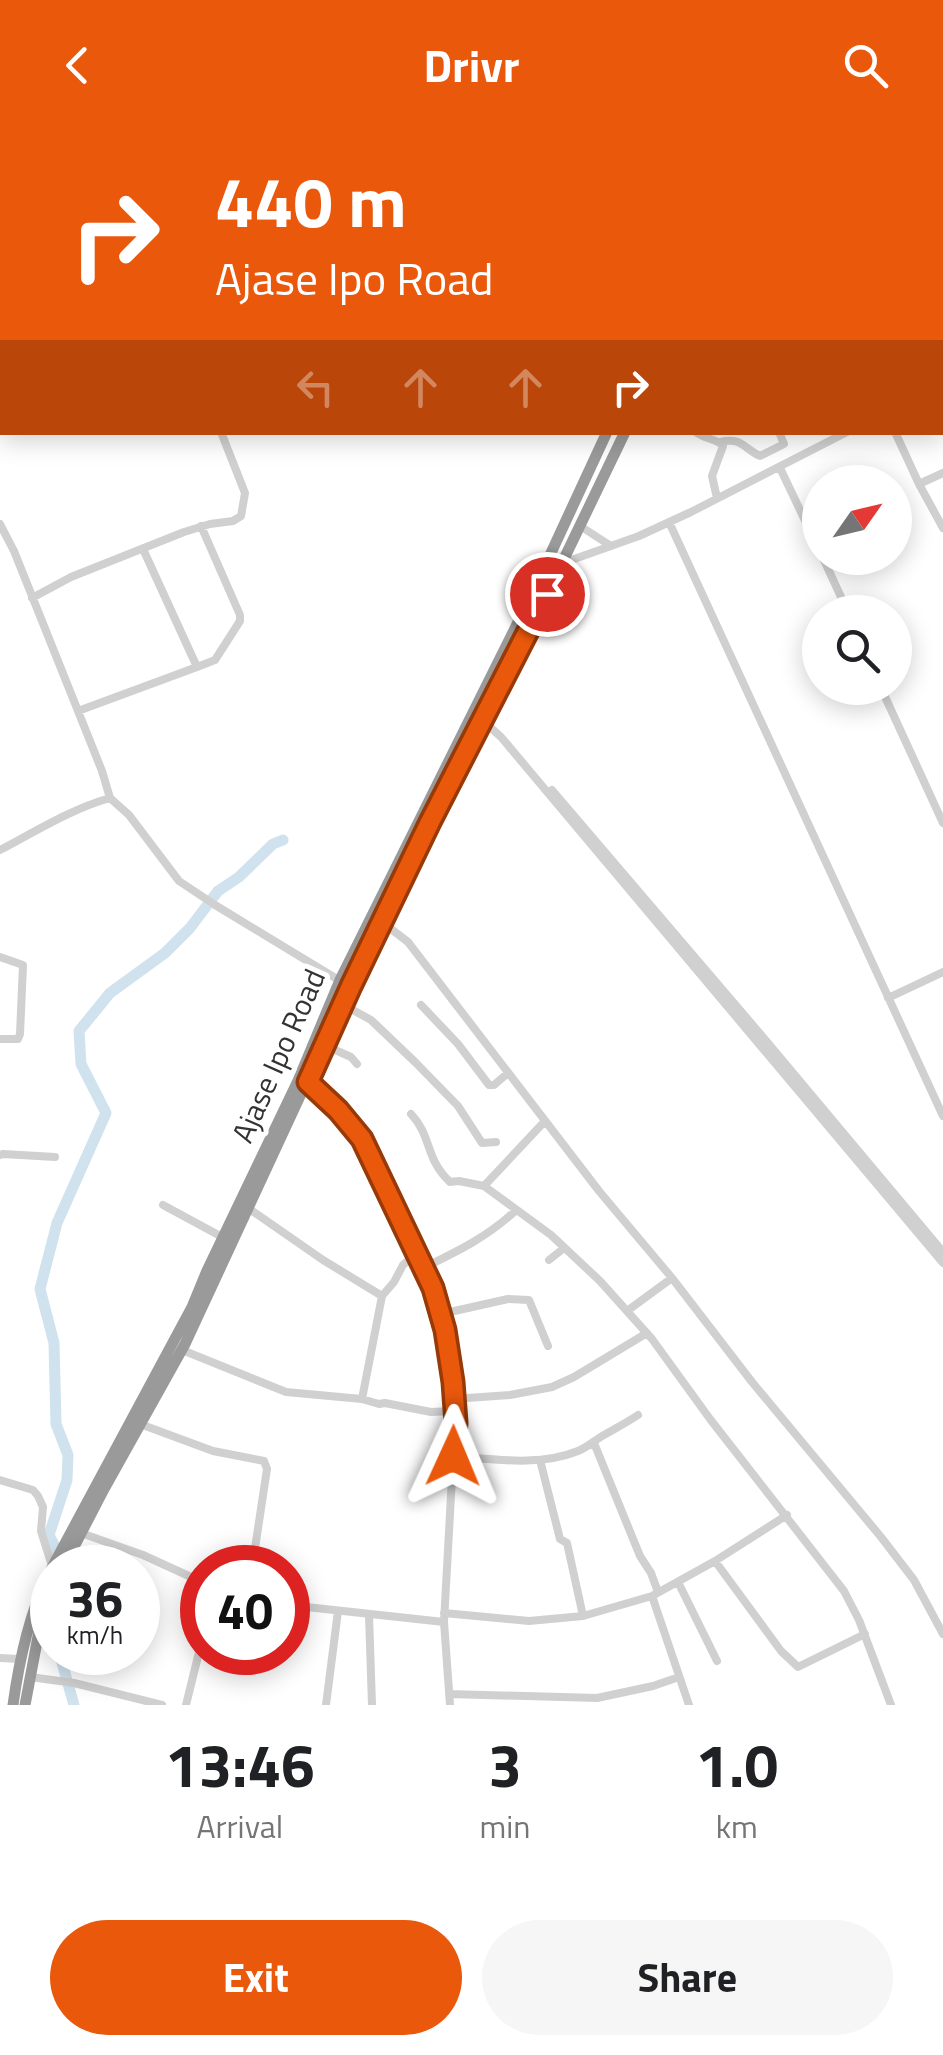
<!DOCTYPE html>
<html lang="en">
<head>
<meta charset="utf-8">
<style>
	body { margin:0; font-family:"Titillium Web",sans-serif; background:#f6f6f6; color:#202124; height:100vh; display:flex; flex-direction:column; font-size:38px; white-space:nowrap }
	* { box-sizing:border-box; margin:0 }
	p { font-size:32px; color:#757577 }
	.icon { flex:none; width:55px; height:55px; fill:none; stroke:currentColor; stroke-width:2; stroke-linecap:round; stroke-linejoin:round }
	.map { position:relative; height:1575px; overflow:hidden }
	.panel { display:flex; flex-direction:column; background:#fff; flex:1 }
	.panel>* { flex:none }
	.guide { position:absolute; left:0px; top:0px; width:945px; height:305px; box-shadow:0 5px 25px #0003; background:#ea580c; color:#fff; overflow:hidden }
	.needle { width:65px; rotate:56deg }
	.fabs { position:absolute; left:802px; top:335px; display:grid; gap:20px }
	.fabs a { display:grid; place-items:center; width:110px; height:110px; border-radius:50%; background:#fff; box-shadow:0 5px 25px #0003; font-size:50px }
	.speed { position:absolute; left:30px; top:1415px; display:flex; gap:20px; font-size:50px; font-weight:700; text-align:center }
	.speed>* { display:grid; place-content:center; width:130px; height:130px; border-radius:50%; background:#fff; box-shadow:0 5px 25px #0003; line-height:1 }
	.speed small { font-size:25px; font-weight:400 }
	.speed .limit { border:15px solid #d22; background:#fff; color:#111 }
	.pin { position:absolute; display:grid; place-items:center; width:85px; height:85px; color:#fff; margin:-42px; border:5px solid #fff; border-radius:50%; box-shadow:0 2px 10px #0007 }
	.me { position:absolute; width:110px; margin:-55px; rotate:1deg; stroke-linejoin:round; filter:drop-shadow(0 0 8px #0008) }
	.turn { display:flex; align-items:center; gap:35px; height:210px; padding:0 50px; font-size:45px }
	.turn .icon { width:130px; height:130px; stroke-width:2.5 }
	.turn b { display:block; font-size:70px; line-height:85px }
	.lanes { display:flex; align-items:center; height:95px; padding:0 50px; background:#0003; justify-content:center; gap:50px; direction:ltr }
	.lanes .off { opacity:.35 }
	.eta { display:flex; justify-content:space-evenly; align-items:center; height:170px; text-align:center }
	.eta b { font-size:60px; font-weight:700; line-height:70px }
	.action { display:flex; gap:20px; margin-top:auto; padding:20px 50px }
	.action a { flex:1; height:115px; border-radius:60px; background:#ea580c; color:#fff; font-size:40px; font-weight:700; line-height:115px; text-align:center }
	.action a+a { background:#f6f6f6; color:#202124 }
	header { display:flex; justify-content:space-between; align-items:center; height:130px; padding:0 50px; background:#ea580c; color:#fff; font-size:45px; font-weight:700 }
	.map>svg:first-child { display:block }
	.lines { fill:none; stroke-linecap:round; stroke-linejoin:round }
	.river { stroke:#cfe2ee; stroke-width:11 }
	.minor { stroke:#d0d0d0; stroke-width:8 }
	.highway { stroke:#9a9a9a; stroke-width:11 }
	.rail-casing { stroke:#888; stroke-width:6 }
	.rail { stroke:#fff; stroke-width:2.5; stroke-dasharray:8; stroke-linecap:butt }
	.route-casing { stroke:#983908; stroke-width:25 }
	.route { stroke:#ea580c; stroke-width:18 }
	.labels { text-anchor:middle; stroke-width:10; stroke-linejoin:round; paint-order:stroke }
	.street-label { font-size:30px; fill:#333; stroke:#fff }
</style>
</head>
<body>
<header><svg class="icon" aria-label="back" viewBox="0 0 24 24"><path d="M15 5l-7 7 7 7"/></svg>Drivr<svg class="icon" aria-label="search" viewBox="0 0 24 24"><circle cx="10" cy="10" r="6"/><path d="M15 15l6 6"/></svg></header>
<div class="map">
<svg width="943" height="1575" viewBox="0 0 943 1575">
	<rect width="100%" height="100%" fill="#fff"/>
	<g class="lines">
		<path class="river" d="M62 1431 49 1405 67 1350 68 1325 56 1294 54 1213 40 1159 57 1093 106 983 81 934 79 901 110 863 165 823 190 798 218 761 239 747 273 714 283 710
			M59 1522 74 1575"/>
		<path class="minor" d="M912 0 914 2
			M385 2 391 0
			M942 7H943
			M942 59 943 60
			M942 94 943 92
			M942 106 943 107
			M942 118H943
			M0 187 2 186
			M0 222 2 221
			M942 254H943
			M696 302C704 309 718 309 723 316L712 346 717 368
			M895 302 919 354 943 398
			M720 312C742 307 743 318 760 326L784 314 779 302
			M780 338 820 422
			M919 354 943 343
			M669 392 943 986
			M0 394 14 421 102 641 110 668 129 685 179 751 215 775 342 852
			M580 396 611 416
			M143 419 197 537 215 530 240 491V485L201 396
			M823 428 848 482
			M563 433 639 406 691 382 847 302
			M32 468 71 447 184 402 210 394 233 391 241 386 245 363 221 302
			M881 558 943 693
			M78 581 197 537
			M479 595 491 598 501 607 943 1133
			M552 660 768 913 943 1122
			M0 720C36 701 71 679 110 668
			M382 792 408 812 599 1061 672 1148 752 1252 881 1407 914 1450 943 1504
			M0 827 23 835 20 904 18 909H0
			M888 868 943 842
			M342 874 371 890 415 932 458 976 482 1013 496 1012
			M421 875 458 914 489 955H494L508 943
			M324 915 351 927 357 934
			M304 949 338 980 362 1009 392 1076 425 1137 445 1200 453 1252 455 1293 444 1492 450 1575
			M301 956C327 974 349 1001 366 1026
			M411 984C432 1006 425 1029 450 1052L459 1051 484 1056 551 1105 600 1151 652 1209 710 1289 844 1461 859 1490 891 1575
			M0 1025 3 1024 55 1027
			M484 1056 545 991
			M163 1075 224 1108
			M248 1078 323 1130 382 1166
			M549 1130 564 1118
			M425 1137C458 1121 489 1106 516 1080
			M627 1181 672 1148
			M441 1184 508 1169 529 1170 548 1216
			M182 1220 286 1262 362 1269 379 1274 385 1273 431 1282 454 1281
			M362 1269 382 1166 394 1152 403 1135 417 1123
			M453 1269 510 1265 552 1257 574 1247 647 1203
			M140 1294 213 1321 264 1331 267 1339 252 1438
			M594 1313 640 1426 651 1443 658 1462
			M453 1326C494 1329 538 1337 578 1321 588 1317 595 1310 604 1305 616 1298 626 1293 638 1285
			M540 1330 560 1409 567 1413 583 1486
			M0 1350 33 1360 38 1366 43 1377 41 1401 52 1436
			M81 1403 143 1425 202 1452
			M715 1431 781 1521 798 1537 865 1504
			M678 1452 717 1531
			M652 1466 689 1575
			M288 1475 444 1492
			M444 1483 529 1491 583 1486 652 1466 715 1431 787 1385
			M369 1485 372 1575
			M0 1528 20 1529
			M30 1547 74 1553 162 1575
			M449 1564 597 1568 653 1556 679 1547
			M186 1575 202 1510
			M326 1575 338 1481"/>
		<path class="highway" d="M735 2V0
			M750 2 751 0
			M63 1438 104 1359 185 1214 351 856 496 561 511 539 625 302
			M13 1575C19 1531 28 1488 47 1447L192 1177 206 1143 297 953 340 850 532 464 607 302
			M25 1575 40 1496 52 1461"/>
		<defs>
			<path id="rail" d="M451 2 456 0
				M0 217 2 216"/>
		</defs>
		<use href="#rail" class="rail-casing"/>
		<use href="#rail" class="rail"/>
	</g>
	<g class="lines">
		<defs>
			<path id="route" d="M453 1326 456 1293 453 1252 445 1200 433 1158 362 1009 338 980 308 952 351 856 430 692 547 464"/>
		</defs>
		<use href="#route" class="route-casing"/>
		<use href="#route" class="route"/>
	</g>
	<g class="labels">
		<g class="street-label">
			<text transform="translate(279 926) rotate(-66)" y="10">Ajase Ipo Road</text>
		</g>
	</g>
</svg>
<div class="fabs">
<a><svg class="needle" viewBox="-14 -14 28 28"><path d="M0-13l5 13h-10z" fill="#e53935"/><path d="M0 13l5-13h-10z" fill="#757577"/></svg></a>
<a><svg class="icon" aria-label="search" viewBox="0 0 24 24"><circle cx="10" cy="10" r="6"/><path d="M15 15l6 6"/></svg></a>
</div>
<div class="speed"><div>36<small>km/h</small></div><div class="limit">40</div></div>
<div class="pin" style="left:547px;top:464px;background:#d93025"><svg class="icon" aria-label="arrive" viewBox="0 0 24 24"><path d="M6 21V4h12l-3 4 3 4H6"/></svg></div>
<svg class="me" style="left:453px;top:1326px" viewBox="-20 -20 40 40"><path d="M0-17L14 15 0 8-14 15z" fill="#ea580c" stroke="#fff" stroke-width="4"/></svg>
<div class="guide">
<div class="turn"><svg class="icon" aria-label="right" viewBox="0 0 24 24"><path d="M7 20v-9h11M14 6l5 5-5 5"/></svg><div><b>440 m</b>Ajase Ipo Road</div></div>
<div class="lanes"><svg class="icon off" aria-label="left" viewBox="0 0 24 24"><path d="M17 20v-9H6M10 6l-5 5 5 5"/></svg><svg class="icon off" aria-label="ahead" viewBox="0 0 24 24"><path d="M12 20V5M6 11l6-6 6 6"/></svg><svg class="icon off" aria-label="ahead" viewBox="0 0 24 24"><path d="M12 20V5M6 11l6-6 6 6"/></svg><svg class="icon" aria-label="right" viewBox="0 0 24 24"><path d="M7 20v-9h11M14 6l5 5-5 5"/></svg></div>
</div>
</div>
<section class="panel">
<div class="eta">
<div><b>13:46</b><p>Arrival</p></div>
<div><b>3</b><p>min</p></div>
<div><b>1.0</b><p>km</p></div>
</div>
<div class="action"><a>Exit</a><a>Share</a></div>
</section>
</body>
</html>
